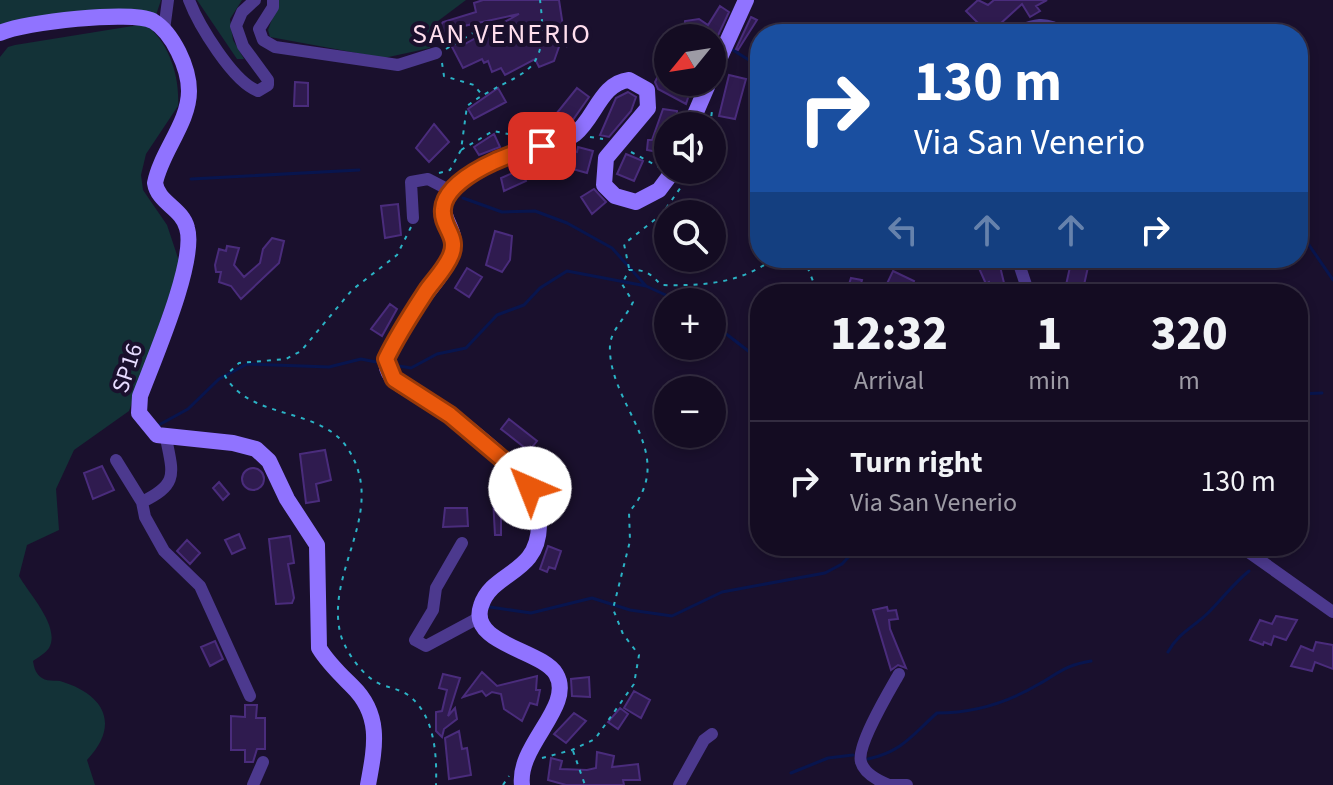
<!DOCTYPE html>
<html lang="en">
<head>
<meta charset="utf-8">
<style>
	body { margin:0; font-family:"Source Sans 3",sans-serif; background:#1d152a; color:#f1f3f6; height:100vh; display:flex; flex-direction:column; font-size:30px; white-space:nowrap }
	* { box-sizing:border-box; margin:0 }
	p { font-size:26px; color:#9d9ba5 }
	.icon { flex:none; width:44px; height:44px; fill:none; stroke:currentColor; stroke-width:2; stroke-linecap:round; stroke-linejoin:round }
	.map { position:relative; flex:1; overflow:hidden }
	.drawer { position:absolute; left:750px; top:284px; width:558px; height:272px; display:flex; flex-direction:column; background:#140c22; border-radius:32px; box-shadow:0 4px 12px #0003,0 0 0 2px #332c40 }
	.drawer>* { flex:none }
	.hud { position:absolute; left:750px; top:24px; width:558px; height:244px; border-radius:32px; box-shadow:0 4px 12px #0003,0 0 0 2px #332c40; background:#1a4fa0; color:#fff; overflow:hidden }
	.needle { width:52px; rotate:240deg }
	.tools { position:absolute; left:654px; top:24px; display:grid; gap:16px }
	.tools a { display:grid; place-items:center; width:72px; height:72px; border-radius:50%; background:#140c22; box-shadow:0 4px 12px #0003,0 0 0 2px #332c40; font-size:40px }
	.pin { position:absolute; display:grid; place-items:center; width:68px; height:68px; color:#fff; margin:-34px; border-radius:16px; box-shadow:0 4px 12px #0006 }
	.me { position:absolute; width:88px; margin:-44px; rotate:316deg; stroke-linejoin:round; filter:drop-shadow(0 0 6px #0008) }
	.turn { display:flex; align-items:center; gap:28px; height:168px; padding:0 32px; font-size:36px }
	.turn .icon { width:104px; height:104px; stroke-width:2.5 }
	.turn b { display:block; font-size:56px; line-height:68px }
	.lanes { display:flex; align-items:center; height:76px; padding:0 32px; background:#0003; justify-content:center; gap:40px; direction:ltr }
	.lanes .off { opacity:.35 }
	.eta { display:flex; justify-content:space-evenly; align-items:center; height:136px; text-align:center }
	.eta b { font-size:48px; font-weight:800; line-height:56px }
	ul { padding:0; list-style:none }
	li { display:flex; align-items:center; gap:24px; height:120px; padding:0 32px; border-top:2px solid #332c40 }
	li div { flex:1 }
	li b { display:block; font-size:30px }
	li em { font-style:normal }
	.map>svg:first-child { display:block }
	.green { fill:#133237 }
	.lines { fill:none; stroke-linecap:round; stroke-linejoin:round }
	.stream { stroke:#08154e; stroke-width:3 }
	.building { fill:#2f1b4f; stroke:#4a2c7c; stroke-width:2; fill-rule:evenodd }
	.path { stroke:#2bb2c5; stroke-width:2; stroke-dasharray:4 6; stroke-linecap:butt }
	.street { stroke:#4c398e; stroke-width:12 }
	.secondary { stroke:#9073ff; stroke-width:16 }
	.route-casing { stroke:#983908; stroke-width:20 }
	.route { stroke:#ea580c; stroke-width:14 }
	.labels { text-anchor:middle; stroke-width:8; stroke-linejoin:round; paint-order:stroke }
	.street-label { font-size:24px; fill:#e7dcff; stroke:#1a102d }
	.quarter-label { font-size:28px; letter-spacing:2px; fill:#ffdeed; stroke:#1a102d }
</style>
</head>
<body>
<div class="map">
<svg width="1333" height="785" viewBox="0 0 1333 785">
	<rect width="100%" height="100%" fill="#1a102d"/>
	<path class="green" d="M0 0H161L156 15 54 14 0 25Z
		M197 0H242L230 19 233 40 244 59H237Z
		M279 0H466L430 27V48L384 58 270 37 268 30Z
		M145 24C169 42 180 76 178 106L146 154 141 175 143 190 167 225 180 264 129 411 74 450 56 489 59 530 27 545 19 576C29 594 61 627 49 648 46 653 37 658 33 661 34 668 36 674 42 678 47 682 54 680 60 681 104 694 121 724 87 760L95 785H0V57L8 47 15 45Z"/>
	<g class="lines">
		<path class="stream" d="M733 50 760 67
			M191 179 359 170
			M463 198 502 212 535 211 567 223 612 248 646 286 681 302
			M1298 229 1333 280
			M712 323 760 360
			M393 365 411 368 437 354 466 348 497 315 524 305 540 288 567 271 646 286
			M1298 394 1322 393
			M157 426 188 409 219 379 247 364 329 367 361 359 376 362
			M490 607 531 613 592 598 630 610 672 616 722 592 825 573 842 564 859 546
			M1168 652C1179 632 1194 627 1209 612 1223 598 1234 583 1249 571
			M868 759C903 751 912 735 937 713 974 713 1007 703 1039 684 1060 672 1066 665 1091 661
			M791 773 828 758 853 755"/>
	</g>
	<path class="building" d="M483 0H559L566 46 560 44 554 61 539 67 535 59 505 75 501 68 492 72 488 61 484 63 482 59 463 68 450 43 447 45 434 33 443 22 476 12 474 3ZM519 14 463 45 450 29Z
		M978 0 988 5 994 0H1047L1036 6 1040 11 1030 17 1022 4 989 34 966 11Z
		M720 6 729 12 712 48V38H684L685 21 699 19 708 25Z
		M751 17 757 20 738 50 736 49Z
		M668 56V82H693L686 104 658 89 655 82Z
		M729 75 746 79 735 119 719 116Z
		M295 82 308 83V106H294Z
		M498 88 506 102 474 119 468 109Z
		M577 88 589 97 570 124 556 114Z
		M628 92 636 97 631 111 609 137 600 135 616 98Z
		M663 109 677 111 676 126H668V154L647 150 648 140H652Z
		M434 124 449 142 429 162 416 148Z
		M494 134 500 147 479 155 474 147Z
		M712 136 723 139 714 168H712Z
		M578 147 593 151 587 173 569 168 573 151 577 152Z
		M626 154 643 161 634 181 617 174Z
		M522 169 526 181 504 191 501 178Z
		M594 189 606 202 592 214 581 197Z
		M398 204 401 235 385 238 381 206Z
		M495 231 512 236 510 260 502 272 486 265Z
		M272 238 284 241 279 263 241 299 231 286 219 282 221 272H216L215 265 219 249 226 251 227 246 239 248 234 265 244 277 260 263 263 249Z
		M980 258H998L1004 283 992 288 989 282 986 284 978 266 982 264Z
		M1072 258H1090L1082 294H1064Z
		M467 268 482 277 469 297 455 288Z
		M893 271 914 281 909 294H882Z
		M851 278 862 280 858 294H846Z
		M390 304 397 309 382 336 371 329Z
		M509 419 537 441 529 451 501 429Z
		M325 450 331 480 316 484 319 501 306 503 300 454Z
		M102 466 114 490 93 499 84 473Z
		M242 479a11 11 0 1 1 22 0a11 11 0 1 1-22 0Z
		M219 482 229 494 223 500 213 488Z
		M502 490 503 496 508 495 512 517 501 518V535H495L493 498 494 492Z
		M445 508H467L468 526 443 527Z
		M239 534 245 548 232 554 225 540Z
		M290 536 294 563 288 564 294 598 292 603 276 604 269 539Z
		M187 540 200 553 190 564 177 551Z
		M548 546 561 551 555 569 549 567 547 572 540 569Z
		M887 607 888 611 896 610 898 619 889 620 890 629 906 668 898 665 891 670 873 610Z
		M1276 616 1297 620 1286 640 1274 636 1271 645 1264 642 1263 645 1250 640 1260 620 1272 624Z
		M215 641 223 659 210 666 201 647Z
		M1316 642 1333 645V669L1315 662 1312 671 1291 666 1301 646 1313 651Z
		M482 672 497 686 537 676 536 690H540L537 705 530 703 522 721 504 709 501 694 492 692 486 696 482 691 463 697Z
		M443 674 460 678 448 716 455 708 457 719 444 729 442 737 436 731V712L442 711 447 690 439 688Z
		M589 677 590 697 572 696 571 679Z
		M634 691 650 700 641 718 624 708Z
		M245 705H257L256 718H265V749H257L253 762H245V750H231V716L245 717Z
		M620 708 628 714 618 729 608 722Z
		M574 713 586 721 566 743 554 734Z
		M459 731 462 749 467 748 471 775 449 779 445 738Z
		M597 752 614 756 612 767 638 764 640 780H623L624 785H566L548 780 551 758 562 761 560 769 587 770 596 768Z"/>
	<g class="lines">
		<path class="path" d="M446 49 473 33 506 34 515 29 542 28
			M442 63 444 76 474 85 482 95
			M710 126 712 111
			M590 137 603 139
			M461 150 493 131 519 136
			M631 152 661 168
			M439 173 450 170 461 150 467 106C519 67 551 84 540 0
			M411 227 397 255 352 290 301 351 286 359 239 363 225 376C251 421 321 406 348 449 388 511 326 569 340 632 344 650 363 677 380 684 390 688 399 689 408 695 435 715 437 755 436 785
			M804 258 818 294
			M629 268 624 244 662 214 693 170
			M573 751 585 785
			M542 758 572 750 595 739 634 684 639 655 623 634 613 609 630 541 629 512C681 453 607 405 610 345 611 330 627 316 633 302L622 284 629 270C645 269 651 274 661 285 701 286 741 284 774 258
			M503 785 509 776"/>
		<path class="street" d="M189 0C198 24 233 82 258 91L268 85V80L243 46 236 26 242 12 255 0
			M273 0V7L259 29 263 40 275 47 398 65 436 53
			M164 30 168 0
			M1013 34C1033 24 1046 20 1065 34
			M413 218 411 182 428 179 451 191
			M1017 258 1029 294
			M166 438C173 474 179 484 142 502L145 517 164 551 200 586 250 696
			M116 460 142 502
			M462 543 436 588 433 610 415 640 426 646 480 617
			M1240 546 1333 612
			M253 785 263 762
			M679 785 704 740 712 734
			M889 785C879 781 864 773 861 762 856 746 890 690 899 674
			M891 785H907"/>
		<path class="secondary" d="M0 33C24 22 131 10 153 21 173 33 189 68 189 91 189 123 161 152 155 183 158 203 182 208 187 228 197 261 153 361 140 396L139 413 157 435 233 443 256 449 269 461 287 499 317 545 319 648C328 663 340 674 352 686 382 715 375 747 368 785
			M712 75 746 0
			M690 126 709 82
			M522 785C517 745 575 706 556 674 542 650 468 644 481 606 492 571 538 575 539 526 540 513 538 502 532 491 517 465 458 419 432 402 419 394 401 389 391 376 387 371 386 366 386 359 393 344 400 330 409 316 423 296 447 273 453 250 460 221 419 209 468 177 485 165 508 154 528 148 544 144 561 144 575 134 595 118 601 83 629 80L647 90 648 108 606 158 604 185 615 196 636 202 659 190 674 170"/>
	</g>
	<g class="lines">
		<defs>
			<path id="route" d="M530 488 514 469 450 415 394 379 386 359C398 334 412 313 427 290 435 279 446 268 451 255 459 236 441 227 443 209 445 177 515 150 542 146"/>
		</defs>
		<use href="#route" class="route-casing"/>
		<use href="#route" class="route"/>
	</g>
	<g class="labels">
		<g class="street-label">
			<text transform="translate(127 368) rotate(-72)" y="8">SP16</text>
		</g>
		<g class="quarter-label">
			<text x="502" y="43">SAN VENERIO</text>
		</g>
	</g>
</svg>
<div class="tools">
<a><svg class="needle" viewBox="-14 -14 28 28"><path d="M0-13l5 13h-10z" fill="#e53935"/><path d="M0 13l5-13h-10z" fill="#9d9ba5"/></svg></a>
<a><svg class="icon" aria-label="sound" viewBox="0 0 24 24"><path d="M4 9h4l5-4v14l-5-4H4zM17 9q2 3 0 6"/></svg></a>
<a><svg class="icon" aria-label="search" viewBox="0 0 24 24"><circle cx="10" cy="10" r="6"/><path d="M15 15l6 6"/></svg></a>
<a>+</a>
<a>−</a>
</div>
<div class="pin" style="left:542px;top:146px;background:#d93025"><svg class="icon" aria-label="arrive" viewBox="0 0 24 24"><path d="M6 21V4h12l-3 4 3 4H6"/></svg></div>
<svg class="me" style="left:530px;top:488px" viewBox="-20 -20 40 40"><circle r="19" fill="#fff"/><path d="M0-13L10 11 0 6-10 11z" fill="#ea580c"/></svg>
<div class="hud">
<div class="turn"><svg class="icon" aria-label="right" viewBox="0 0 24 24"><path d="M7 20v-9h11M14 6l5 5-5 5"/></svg><div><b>130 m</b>Via San Venerio</div></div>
<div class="lanes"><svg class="icon off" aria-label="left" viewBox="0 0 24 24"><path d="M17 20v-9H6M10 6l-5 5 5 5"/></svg><svg class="icon off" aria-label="ahead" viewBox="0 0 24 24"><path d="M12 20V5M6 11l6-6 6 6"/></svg><svg class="icon off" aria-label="ahead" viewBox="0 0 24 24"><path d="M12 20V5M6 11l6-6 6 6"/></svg><svg class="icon" aria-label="right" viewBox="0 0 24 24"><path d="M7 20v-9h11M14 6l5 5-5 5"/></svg></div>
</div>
<section class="drawer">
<div class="eta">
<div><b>12:32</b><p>Arrival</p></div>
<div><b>1</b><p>min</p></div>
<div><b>320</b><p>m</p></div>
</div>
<ul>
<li><svg class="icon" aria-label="right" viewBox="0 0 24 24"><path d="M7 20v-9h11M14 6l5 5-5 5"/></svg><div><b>Turn right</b><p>Via San Venerio</p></div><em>130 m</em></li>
</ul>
</section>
</div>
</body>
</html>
